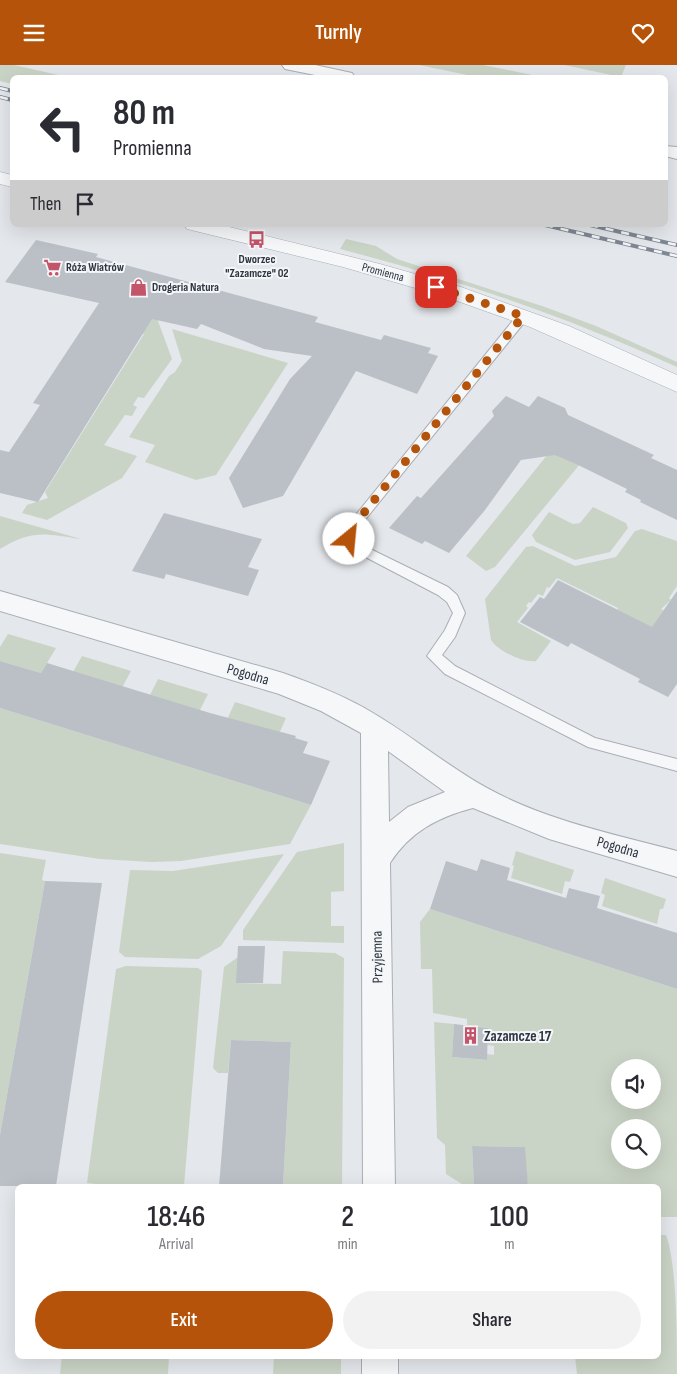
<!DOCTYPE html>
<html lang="en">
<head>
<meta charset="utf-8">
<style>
	body { margin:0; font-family:"Sofia Sans Condensed",sans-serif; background:#f2f2f3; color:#2b2b33; height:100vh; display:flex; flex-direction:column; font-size:19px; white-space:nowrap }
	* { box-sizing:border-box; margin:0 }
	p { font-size:16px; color:#7c7c81 }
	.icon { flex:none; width:28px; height:28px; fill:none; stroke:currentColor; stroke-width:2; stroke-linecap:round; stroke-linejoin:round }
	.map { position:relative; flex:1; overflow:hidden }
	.sheet { position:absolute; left:15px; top:1119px; width:646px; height:175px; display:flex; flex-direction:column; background:#fff; border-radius:8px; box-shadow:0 5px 20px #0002 }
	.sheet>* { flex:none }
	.banner { position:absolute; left:10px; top:10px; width:658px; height:152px; border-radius:8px; box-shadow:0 5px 20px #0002; background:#fff; color:#2b2b33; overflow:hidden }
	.fabs { position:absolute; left:611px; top:994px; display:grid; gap:10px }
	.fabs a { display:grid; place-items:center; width:50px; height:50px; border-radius:50%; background:#fff; box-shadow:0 5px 20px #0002; font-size:25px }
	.pin { position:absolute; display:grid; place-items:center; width:42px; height:42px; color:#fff; margin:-21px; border-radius:10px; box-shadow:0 2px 8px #0006 }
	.me { position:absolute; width:55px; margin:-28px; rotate:28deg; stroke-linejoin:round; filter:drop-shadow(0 0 4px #0008) }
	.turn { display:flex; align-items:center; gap:18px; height:105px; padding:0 20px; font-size:22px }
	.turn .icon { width:65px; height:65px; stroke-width:2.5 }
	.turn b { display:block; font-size:35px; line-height:42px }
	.then { display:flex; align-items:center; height:48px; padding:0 20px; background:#0003; gap:10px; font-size:19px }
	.eta { display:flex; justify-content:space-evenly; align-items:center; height:85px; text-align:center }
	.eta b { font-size:30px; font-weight:600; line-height:35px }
	.cta { display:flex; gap:10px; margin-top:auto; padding:10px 20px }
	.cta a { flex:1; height:58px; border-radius:30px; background:#b45309; color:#fff; font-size:20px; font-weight:600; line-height:58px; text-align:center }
	.cta a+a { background:#f2f2f3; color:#2b2b33 }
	header { display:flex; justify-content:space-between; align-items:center; height:65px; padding:0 20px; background:#b45309; color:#fff; font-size:22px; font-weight:600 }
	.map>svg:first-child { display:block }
	.green { fill:#cad4c6; fill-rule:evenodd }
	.building { fill:#bbc0c7 }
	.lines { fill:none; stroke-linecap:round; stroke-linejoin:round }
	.service-casing { stroke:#a9aeb5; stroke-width:2 }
	.minor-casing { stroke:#a9aeb5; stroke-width:2 }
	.tertiary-casing { stroke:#a9aeb5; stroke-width:1 }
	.service { fill:#f6f7f9; fill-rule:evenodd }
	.minor { fill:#f6f7f9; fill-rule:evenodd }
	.tertiary { fill:#f6f7f9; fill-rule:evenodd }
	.rail-casing { stroke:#7e8793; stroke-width:4 }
	.rail { stroke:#f4f6f8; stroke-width:2.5; stroke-dasharray:8; stroke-linecap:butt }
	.route { stroke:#b45309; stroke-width:9; stroke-dasharray:0 16.2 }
	.labels { text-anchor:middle; stroke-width:4; stroke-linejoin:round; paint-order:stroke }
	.far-poi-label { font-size:12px; font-weight:bold; fill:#2d3542; stroke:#f4f6f8; text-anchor:start }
	.far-street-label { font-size:12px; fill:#2d3542; stroke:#f4f6f8 }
	.street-label { font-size:15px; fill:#2d3542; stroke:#f4f6f8 }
	.poi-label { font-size:15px; font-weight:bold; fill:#2d3542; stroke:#f4f6f8; text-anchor:start }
</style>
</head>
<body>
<header><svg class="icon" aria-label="menu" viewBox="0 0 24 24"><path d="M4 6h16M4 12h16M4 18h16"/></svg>Turnly<svg class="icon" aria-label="heart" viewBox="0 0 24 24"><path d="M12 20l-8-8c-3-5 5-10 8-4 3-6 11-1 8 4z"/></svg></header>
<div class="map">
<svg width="677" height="1309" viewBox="0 0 677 1309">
	<rect width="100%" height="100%" fill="#e4e7eb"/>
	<path class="green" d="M0 0H14L67 12H12V19L0 16Z
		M419 0H483L542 12H477Z
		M564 0H626L621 12Z
		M346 174 376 181 397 194 545 242 596 261 677 297V302C568 252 456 214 340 184Z
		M162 251 158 256 172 294 144 333 138 332 133 340 137 342 132 351 125 350 104 380 137 391 122 413 47 455 22 448 27 440 48 433 45 427 144 269 121 263Z
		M172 264 288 298 216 410 196 415 145 397 155 380 129 372 169 311 175 307 182 296Z
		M556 379 585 393 495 502 486 506 466 491Z
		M593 442 626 458 628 463 610 487 575 495 536 477 532 470 549 447 573 459 580 458Z
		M0 451 81 474C45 469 33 464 0 484Z
		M642 464 677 476V521L669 533 671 535 661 544 670 549 653 566 616 547 618 543 557 513 549 523 547 522 543 531 538 529 531 538 529 537 526 541 528 543 517 557 551 576 536 596C523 598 498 586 491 575L485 534 526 482 533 481 575 501 616 492 635 466Z
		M8 569 56 583 41 608 0 596V582Z
		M82 591 131 606 117 632 68 616Z
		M158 614 208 629 195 655 145 640Z
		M235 637 286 653 274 680 223 664Z
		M0 643 311 740 290 779 181 796 152 797 100 794 0 779Z
		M344 778V826L331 827V861H344V878L243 875V865L297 787Z
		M516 786 574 805 570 817 565 816 562 829 511 813 514 801 512 800Z
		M0 788 46 795 42 815 45 816 0 1070Z
		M284 789 221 881 198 894 125 892 119 887 130 805 173 806Z
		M605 813 666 834 663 844H660L657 859 602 841 605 830 601 828Z
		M430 844 677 924V1152H659V1121H528L524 1082 472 1081 474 1121H465L446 1109 445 1080 437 1073 434 957 454 959 452 992 486 995 487 989 494 990V981L487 980 488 963 467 960V954L433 948 432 904H421L420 857ZM620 1002H652V1035H620ZM620 1062H652V1095H620Z
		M283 886 335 888 344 893 342 1121H283L291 977 231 975 228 1008H218L213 1003 224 902 238 892 237 918 281 919Z
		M126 901 198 903 202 906 184 1121H113L87 1118 116 904Z
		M659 1170H666C677 1199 677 1275 677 1309H577L575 1291H659Z
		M62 1291H169L168 1309H60Z
		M274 1291H341V1309H273Z"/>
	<path class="building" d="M36 175 98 189 96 192 318 252 315 257 381 275 384 270 431 283 428 288 438 291 417 329 356 306 283 431 243 443 229 413 290 314 312 291 264 284 201 259 197 264 152 254 38 437 0 428V385L9 387 40 340 33 338 99 238 5 217Z
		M506 331 529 342 538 331 565 343 568 350 654 390 651 393 677 405V455L640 437 641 435 625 427 627 424 576 399 555 390 521 395 485 445 449 488 425 476 422 479 389 463 417 431 421 433 494 351 492 346Z
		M164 448 262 474 248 502 259 505 248 531 166 509 164 514 132 506Z
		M558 515 652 562 677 526V619L668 632 638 617 640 614 571 578 568 582 520 557 540 532 544 534Z
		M0 596 41 608 47 598 210 648 296 671 295 673 308 677 303 688 330 696 311 740 0 643Z
		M481 794 510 803 507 815 566 833 569 823 600 831 597 843 677 868V924L430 844 446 796 477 806Z
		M45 816 102 818 56 1121H0V1070Z
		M238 881H265L263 918H236Z
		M454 959 488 963 487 995 452 992Z
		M231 975 291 977 283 1121H219Z
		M472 1081 525 1082 528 1121H474Z"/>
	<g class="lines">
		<defs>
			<path id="service" d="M523 247 528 251 527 254 356 466 355 473 362 480 448 522 457 530 465 548 455 572 442 590 455 601 595 673 677 694V706L588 682 445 609 427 591 445 565 453 548 447 537 438 530 354 486 343 474 346 462 519 248Z"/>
			<path id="minor" d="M282 0H315L352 8 355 12H325L285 4Z
				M665 81 677 82V94L665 91Z
				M0 526 283 608C314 619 345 631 373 648 412 671 447 701 487 723 545 755 613 769 677 786V812L549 774 473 743C438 752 410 767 390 798L395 1121H363L361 668 321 646 279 629 0 546ZM388 686 445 727 408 742 389 757Z
				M362 1291H398V1309H362Z"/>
			<path id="tertiary" d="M0 107 12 110V122L0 119Z
				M184 160H221L380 199 461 222 569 261 677 310V327L530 262 446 232 343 202 187 164Z"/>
		</defs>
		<use href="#service" class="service-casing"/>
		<use href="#minor" class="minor-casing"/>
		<use href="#tertiary" class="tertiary-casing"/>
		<use href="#service" class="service"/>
		<use href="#minor" class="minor"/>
		<use href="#tertiary" class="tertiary"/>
		<defs>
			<path id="rail" d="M0 23 12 26
				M0 32 12 35
				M545 160 677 191
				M590 160 677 180"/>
		</defs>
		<use href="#rail" class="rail-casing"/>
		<use href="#rail" class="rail"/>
	</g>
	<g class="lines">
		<path class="route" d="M349 474 350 465 523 251 436 222"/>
	</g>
	<defs>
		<symbol id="bus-bare" viewBox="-9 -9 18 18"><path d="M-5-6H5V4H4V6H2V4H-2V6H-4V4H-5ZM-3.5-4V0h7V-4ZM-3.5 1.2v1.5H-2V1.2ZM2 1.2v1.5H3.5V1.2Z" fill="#c4546a" stroke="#f4f6f8" stroke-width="2.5" paint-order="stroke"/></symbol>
		<symbol id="supermarket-bare" viewBox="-9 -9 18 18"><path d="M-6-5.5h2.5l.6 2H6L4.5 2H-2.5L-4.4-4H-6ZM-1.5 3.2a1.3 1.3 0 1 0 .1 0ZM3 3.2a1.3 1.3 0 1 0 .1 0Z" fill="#c4546a" stroke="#f4f6f8" stroke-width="2.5" paint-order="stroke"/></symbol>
		<symbol id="shop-bare" viewBox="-9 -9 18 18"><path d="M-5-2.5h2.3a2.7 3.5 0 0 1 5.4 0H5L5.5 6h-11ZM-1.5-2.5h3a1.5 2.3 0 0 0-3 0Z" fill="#c4546a" stroke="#f4f6f8" stroke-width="2.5" paint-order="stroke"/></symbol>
		<symbol id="building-bare" viewBox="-9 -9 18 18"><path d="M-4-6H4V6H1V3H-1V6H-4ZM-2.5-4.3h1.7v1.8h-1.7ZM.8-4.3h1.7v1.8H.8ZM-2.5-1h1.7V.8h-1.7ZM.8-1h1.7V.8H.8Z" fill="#c4546a" stroke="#f4f6f8" stroke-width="2.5" paint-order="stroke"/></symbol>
	</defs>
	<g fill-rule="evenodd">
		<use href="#bus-bare" x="244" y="162" width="25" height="25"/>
		<use href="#supermarket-bare" x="40" y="190" width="25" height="25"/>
		<use href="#shop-bare" x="126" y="210" width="25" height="25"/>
		<use href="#building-bare" x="458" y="958" width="25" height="25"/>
	</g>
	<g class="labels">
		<g class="far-poi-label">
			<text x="257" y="198" text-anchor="middle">Dworzec<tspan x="257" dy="14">"Zazamcze" 02</tspan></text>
			<text x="66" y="206">Róża Wiatrów</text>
			<text x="152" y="226">Drogeria Natura</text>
		</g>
		<g class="far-street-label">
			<text transform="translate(383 207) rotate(15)" y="4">Promienna</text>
		</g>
		<g class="street-label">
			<text transform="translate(248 609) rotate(16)" y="5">Pogodna</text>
			<text transform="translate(618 782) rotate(16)" y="5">Pogodna</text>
			<text transform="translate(377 892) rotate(-91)" y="5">Przyjemna</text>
		</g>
		<g class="poi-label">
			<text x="484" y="976">Zazamcze 17</text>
		</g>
	</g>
</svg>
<div class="fabs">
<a><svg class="icon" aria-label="sound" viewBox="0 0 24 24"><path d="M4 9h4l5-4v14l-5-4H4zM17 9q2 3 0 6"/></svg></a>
<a><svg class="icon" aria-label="search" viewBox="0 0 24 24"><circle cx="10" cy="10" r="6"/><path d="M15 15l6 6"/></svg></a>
</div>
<div class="pin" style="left:436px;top:222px;background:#d93025"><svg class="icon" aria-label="arrive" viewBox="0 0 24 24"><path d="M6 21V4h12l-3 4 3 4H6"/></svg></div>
<svg class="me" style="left:349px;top:474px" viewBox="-20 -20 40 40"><circle r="19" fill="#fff"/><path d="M0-13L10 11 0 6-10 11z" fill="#b45309"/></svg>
<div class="banner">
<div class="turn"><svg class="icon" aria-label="left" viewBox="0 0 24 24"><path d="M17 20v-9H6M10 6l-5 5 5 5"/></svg><div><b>80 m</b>Promienna</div></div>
<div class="then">Then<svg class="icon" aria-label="arrive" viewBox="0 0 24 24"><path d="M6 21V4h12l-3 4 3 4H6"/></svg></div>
</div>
<section class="sheet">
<div class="eta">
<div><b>18:46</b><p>Arrival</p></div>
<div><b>2</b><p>min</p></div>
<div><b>100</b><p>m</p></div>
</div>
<div class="cta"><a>Exit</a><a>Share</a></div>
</section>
</div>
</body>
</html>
